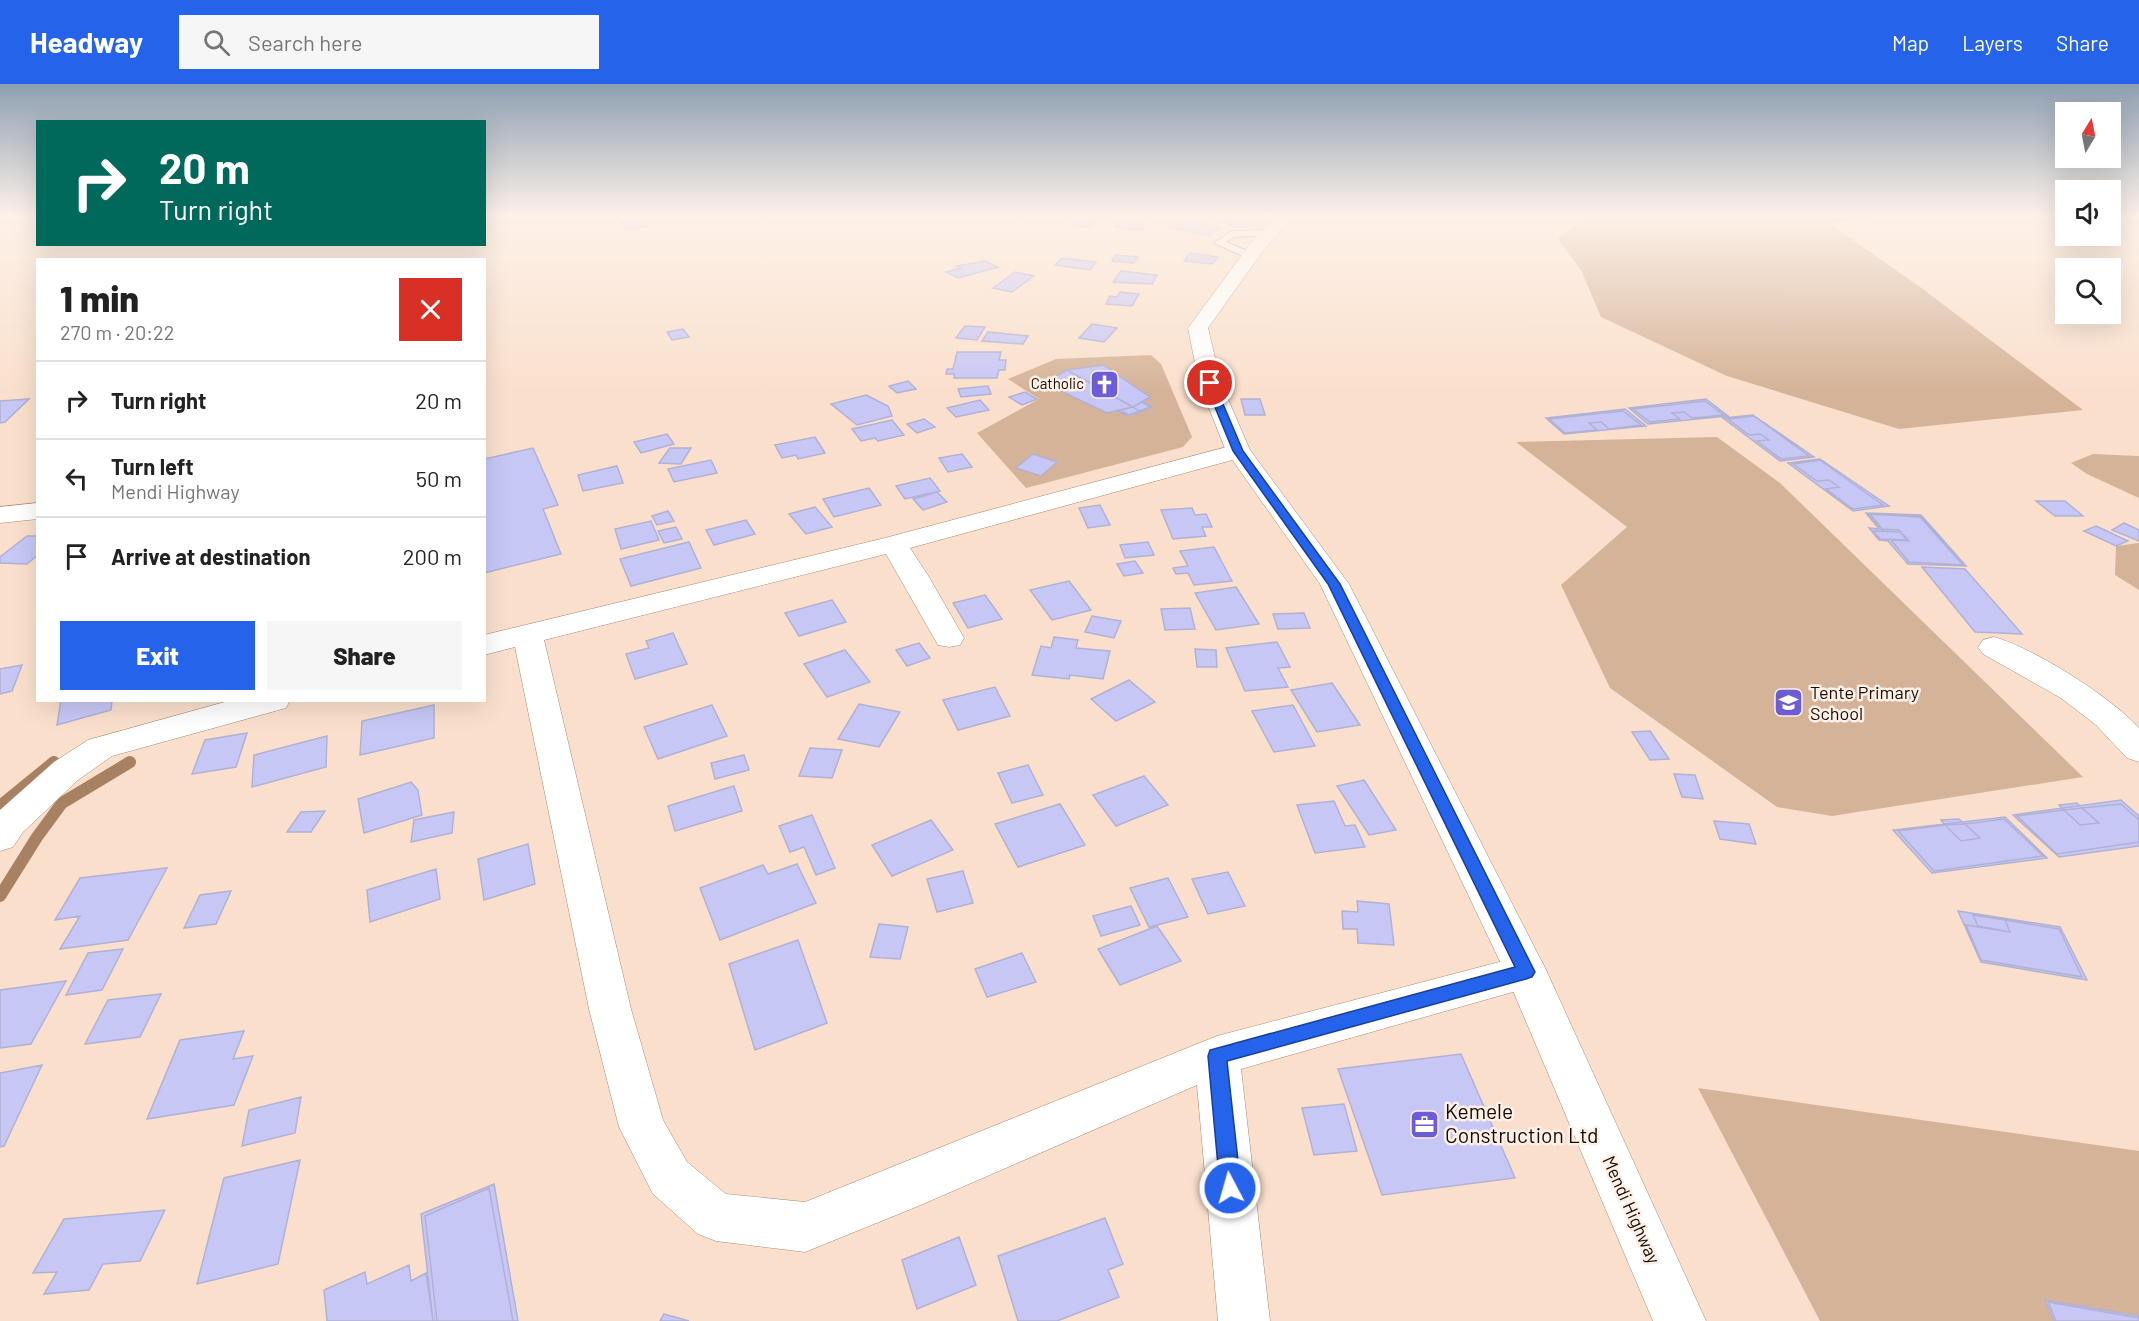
<!DOCTYPE html>
<html lang="en">
<head>
<meta charset="utf-8">
<style>
	body { margin:0; font-family:Barlow,sans-serif; background:#f6f6f6; color:#222; height:100vh; display:flex; flex-direction:column; font-size:22px; white-space:nowrap }
	* { box-sizing:border-box; margin:0 }
	p { font-size:20px; color:#767676 }
	.icon { flex:none; width:33px; height:33px; fill:none; stroke:currentColor; stroke-width:2; stroke-linecap:round; stroke-linejoin:round }
	.map { position:relative; flex:1; overflow:hidden }
	.side { position:absolute; left:36px; top:174px; width:450px; height:444px; display:flex; flex-direction:column; background:#fff; border-radius:0px; box-shadow:0 6px 24px #0002 }
	.side>* { flex:none }
	.hud { position:absolute; left:36px; top:36px; width:450px; height:126px; border-radius:0px; box-shadow:0 6px 24px #0002; background:#00695c; color:#fff; overflow:hidden }
	.needle { width:39px; rotate:10deg }
	.fabs { position:absolute; left:2055px; top:18px; display:grid; gap:12px }
	.fabs a { display:grid; place-items:center; width:66px; height:66px; border-radius:0px; background:#fff; box-shadow:0 6px 24px #0002; font-size:30px }
	.pin { position:absolute; display:grid; place-items:center; width:51px; height:51px; color:#fff; margin:-26px; border:3px solid #fff; border-radius:50%; box-shadow:0 2px 6px #0007 }
	.me { position:absolute; width:66px; margin:-33px; rotate:354deg; stroke-linejoin:round; filter:drop-shadow(0 0 4px #0008) }
	.turn { display:flex; align-items:center; gap:21px; height:126px; padding:0 24px; font-size:27px }
	.turn .icon { width:78px; height:78px; stroke-width:2.5 }
	.turn b { display:block; font-size:42px; line-height:51px }
	.round { display:grid; place-items:center; flex:none; width:63px; height:63px; border-radius:0px; background:#f6f6f6 }
	.head { display:flex; align-items:center; justify-content:space-between; height:102px; padding:0 24px }
	h1 { font-size:36px; font-weight:800; line-height:45px }
	.button { display:flex; gap:12px; margin-top:auto; padding:12px 24px }
	.button a { flex:1; height:69px; border-radius:0px; background:#2563eb; color:#fff; font-size:24px; font-weight:800; line-height:69px; text-align:center }
	.button a+a { background:#f6f6f6; color:#222 }
	ul { padding:0; list-style:none }
	li { display:flex; align-items:center; gap:18px; height:78px; padding:0 24px; border-top:2px solid #e0e0e0 }
	li div { flex:1 }
	li b { display:block; font-size:22px }
	li em { font-style:normal }
	header { display:flex; align-items:center; gap:36px; box-sizing:border-box; height:84px; padding:0 30px; background:#2563eb; color:#fff }
	header strong { font-size:28px }
	nav { display:flex; gap:33px; margin-inline-start:auto; font-size:21px }
	.search { width:420px; height:54px; background:#f6f6f6; display:flex; align-items:center; gap:15px; box-sizing:border-box; padding:0 21px; border-radius:0px; color:#767676; font-size:22px }
	.map>svg:first-child { display:block }
	.green { fill:#d5b398 }
	.lines { fill:none; stroke-linecap:round; stroke-linejoin:round }
	.stream { stroke:#a88062; stroke-width:12 }
	.building { fill:#c7c7f6; stroke:#b1b1d4; stroke-width:1.5 }
	.lane-casing { stroke:#a88a73; stroke-width:2 }
	.street-casing { stroke:#a88a73; stroke-width:1 }
	.secondary-casing { stroke:#a88a73; stroke-width:1 }
	.lane { fill:#fff; fill-rule:evenodd }
	.street { fill:#fff; fill-rule:evenodd }
	.secondary { fill:#fff; fill-rule:evenodd }
	.route { fill:#2563eb; stroke:#184099; stroke-width:1.5 }
	.labels { text-anchor:middle; stroke-width:5; stroke-linejoin:round; paint-order:stroke }
	.far-poi-label { font-size:15px; fill:#170d05; stroke:#fdf0e6; text-anchor:end }
	.poi-label { font-size:18px; fill:#170d05; stroke:#fdf0e6; text-anchor:start }
	.street-label { font-size:18px; fill:#170d05; stroke:#fdf0e6 }
	.near-poi-label { font-size:21px; fill:#170d05; stroke:#fdf0e6; text-anchor:start }
</style>
</head>
<body>
<header>
<strong>Headway</strong>
<div class="search"><svg class="icon" aria-label="search" viewBox="0 0 24 24"><circle cx="10" cy="10" r="6"/><path d="M15 15l6 6"/></svg>Search here</div>
<nav><a>Map</a><a>Layers</a><a>Share</a></nav>
</header>
<div class="map">
<svg width="2139" height="1237" viewBox="0 0 2139 1237">
	<rect width="100%" height="100%" fill="#fae0cc"/>
	<path class="green" d="M1585 132H1869L1830 140 1920 203 2083 326 1899 345 1727 292 1601 233 1581 186 1558 155 1586 134Z
		M1151 271 1161 280 1192 353 1183 363 1026 404 977 349 1039 315 1008 295 1056 275Z
		M1717 353 1780 399 2083 693 1832 732 1777 723 1610 604 1561 501 1627 443 1516 358Z
		M2093 370 2139 372V414L2087 390 2071 379Z
		M2139 459V506L2115 491 2116 462Z
		M1698 1004 2139 1067V1237H1820Z"/>
	<g class="lines">
		<path class="stream" d="M0 722 54 678
			M0 812 37 753 62 719 130 678"/>
	</g>
	<path class="building" d="M1091 132H1149L1141 146 1115 143 1119 137 1089 134Z
		M1202 132H1233L1255 137 1244 144 1200 134Z
		M1079 134 1098 137 1090 144 1071 141Z
		M639 135 648 142 629 146 620 139Z
		M1183 135 1221 144 1208 152 1169 143Z
		M1190 169 1218 173 1212 180 1184 177Z
		M1115 171 1138 173 1134 179 1112 177Z
		M1062 174 1096 178 1090 186 1055 181Z
		M985 177 998 183 958 194 946 188 961 184 957 182Z
		M1121 187 1157 191 1152 200 1113 198Z
		M1015 188 1034 192 1012 208 993 204Z
		M1120 208 1139 210 1132 222 1106 220 1110 212 1117 213Z
		M1092 240 1117 244 1104 258 1079 254Z
		M965 242 985 243 977 256 956 254Z
		M683 245 689 253 672 256 667 248Z
		M988 248 1028 252 1023 260 982 257Z
		M957 268H1001L999 276H1006L1005 286H999L997 294H954V290H946L947 285H953Z
		M1103 281 1150 313 1133 323 1067 286Z
		M1067 286 1131 322 1133 323 1107 329 1044 299Z
		M908 297 916 305 897 309 889 302Z
		M988 302 991 310 961 313 958 305Z
		M1025 308 1037 315 1022 321 1009 313Z
		M866 311 888 322 892 332 857 341 831 320Z
		M29 315 5 338 0 339V317Z
		M1241 315H1260L1265 331H1245Z
		M1706 315 1728 332 1648 340 1629 324Z
		M980 316 989 326 956 333 947 324Z
		M1143 317 1152 323 1140 328 1133 323Z
		M1705 317 1724 331 1692 334 1684 328 1672 329 1680 335 1650 338 1633 325Z
		M1142 318 1150 323 1129 331 1119 326 1133 323Z
		M1133 323 1140 328 1128 332 1117 327Z
		M1625 325 1646 342 1564 350 1546 334Z
		M1623 327 1641 341 1609 345 1601 338 1589 339 1597 346 1565 349 1549 335Z
		M1753 331 1814 373 1780 377 1723 334Z
		M1754 332 1809 372 1781 375 1757 357 1769 356 1760 350 1749 351 1728 335Z
		M924 335 935 343 917 349 907 340Z
		M892 336 904 351 878 357 875 354 861 357 852 345Z
		M667 350 674 360 641 369 634 358Z
		M815 353 825 369 798 375 796 371 782 374 775 361Z
		M533 364 558 421 543 425 561 470 484 489V375Z
		M670 364H691L681 380 659 379Z
		M962 370 972 383 948 388 939 374Z
		M1033 370 1057 378 1041 392 1016 384Z
		M1820 375 1889 422 1853 427 1788 379Z
		M711 376 717 389 674 398 668 385Z
		M1820 376 1845 394 1883 421 1853 425 1826 405 1839 403 1829 396 1817 397 1793 380Z
		M617 382 623 399 583 407 578 391Z
		M930 394 940 407 905 415 896 402Z
		M869 404 881 421 834 433 823 415Z
		M937 408 947 418 923 426 913 415Z
		M2036 417H2065L2083 432H2055Z
		M1100 421 1110 441 1088 444 1079 424Z
		M815 423 832 443 806 450 789 430Z
		M1192 424 1195 431 1206 430 1212 443H1202L1206 452 1173 455 1161 426Z
		M668 427 674 437 657 441 652 432Z
		M1866 429 1921 431 1966 482 1908 480 1888 457 1879 456 1869 444 1879 445Z
		M1869 430 1921 432 1963 481 1909 478 1891 456H1907L1900 448 1883 447Z
		M1870 430 1920 433 1963 481 1909 478 1891 456 1909 457 1899 446 1882 445Z
		M746 436 755 450 714 461 706 446Z
		M651 437 659 456 621 465 615 445Z
		M2124 439 2139 446V457L2112 446Z
		M2096 442 2128 457 2116 462 2084 447Z
		M676 443 682 455 664 459 658 447Z
		M1873 447 1900 448 1907 456 1880 455Z
		M27 452H38V471L27 480 0 479V473Z
		M689 458 701 484 631 502 620 475Z
		M1148 458 1154 471 1125 474 1120 461Z
		M1214 463 1232 497 1194 501 1188 489 1176 490 1173 484 1188 482 1180 467Z
		M1135 477 1143 489 1124 492 1117 480Z
		M1922 483 1965 485 2022 550 1975 548Z
		M1069 497 1091 526 1052 536 1030 506Z
		M1236 503 1259 540 1216 546 1195 509Z
		M985 511 1002 535 968 544 953 519Z
		M832 516 846 538 799 552 785 529Z
		M1190 524 1195 545 1165 546 1161 525Z
		M1304 529 1310 544 1278 545 1273 530Z
		M1092 532 1121 537 1114 554 1085 548Z
		M673 549 687 580 635 595 626 570 649 564 646 557Z
		M1054 553 1078 556 1076 564 1110 567 1103 595 1070 591 1069 595 1032 591 1041 562 1051 564Z
		M1277 558 1290 583 1278 584 1288 603 1245 607 1226 564Z
		M919 559 930 574 907 582 896 566Z
		M1195 565 1216 566 1217 583H1197Z
		M845 566 870 598 827 613 804 580Z
		M22 581 12 607 0 610V585Z
		M1129 596 1155 618 1116 637 1091 615Z
		M1332 599 1360 641 1317 648 1291 606Z
		M995 603 1010 632 958 646 943 616Z
		M61 616H112L111 626 57 641Z
		M859 620 900 628 879 663 838 655Z
		M434 621V654L360 671 362 637Z
		M712 621 727 652 658 675 644 643Z
		M1293 621 1315 662 1274 668 1252 627Z
		M1650 647 1669 675 1650 676 1632 648Z
		M247 649 236 683 192 690 205 656Z
		M327 652 326 683 252 703 254 671Z
		M810 664 842 666 832 694 799 692Z
		M744 671 749 686 715 695 711 679Z
		M1028 681 1043 711 1012 719 998 689Z
		M1674 690 1695 691 1703 715 1682 713Z
		M1144 692 1168 721 1116 742 1093 711Z
		M1364 696 1396 746 1369 751 1337 702Z
		M411 698 418 706 422 731 364 749 358 715Z
		M734 702 742 727 675 747 668 722Z
		M2121 716 2139 732V762L2059 773 2013 731Z
		M1334 717 1345 742 1355 741 1365 763 1315 769 1297 721Z
		M2077 719 2082 724 2064 726 2059 721Z
		M1060 720 1085 761 1018 783 995 740Z
		M2121 720 2139 736V758L2057 770 2017 732 2064 726 2080 741 2099 739 2082 724Z
		M325 727 311 748H287L301 728Z
		M454 728 452 749 411 758 414 736Z
		M812 731 835 784 816 791 804 763 790 768 779 742Z
		M2005 733 2047 774 1932 789 1893 746Z
		M1959 735 1965 740 1945 741 1941 736Z
		M2004 735 2043 772 1934 787 1898 747 1945 741 1961 757 1980 754 1965 740Z
		M931 736 953 766 892 792 872 761Z
		M1714 737 1749 740 1756 760 1720 755Z
		M528 760 535 800 484 816 478 775Z
		M797 780 816 819 720 856 700 804 763 781 768 790Z
		M167 784 128 856 60 865 80 832 55 836 80 794Z
		M436 785 440 815 370 838 367 806Z
		M963 787 973 819 937 828 927 795Z
		M1228 788 1245 822 1208 830 1192 795Z
		M1168 794 1188 833 1149 843 1130 804Z
		M231 807 216 840 184 844 200 811Z
		M1357 817 1389 820 1394 861 1358 859 1357 845H1343L1342 827 1358 828Z
		M1131 822 1140 841 1101 852 1093 832Z
		M1958 827 2060 843 2087 896 1981 878Z
		M1973 831 2005 836 2010 848 1978 842Z
		M2005 836 2059 845 2082 893 1981 876 1966 841 2010 848Z
		M879 840 908 843 900 875 870 873Z
		M1157 842 1181 877 1120 901 1098 865Z
		M798 856 827 939 755 966 729 880Z
		M123 865 102 906 66 911 88 869Z
		M1022 869 1036 898 987 913 975 885Z
		M66 897 31 960 0 964V906Z
		M161 910 140 953 85 960 108 916Z
		M244 947 233 975 253 972 234 1021 147 1035 180 956Z
		M1461 970 1515 1094 1382 1111 1338 985Z
		M42 981 4 1062 0 1063V989Z
		M301 1013 295 1049 242 1062 249 1026Z
		M1344 1020 1357 1067 1314 1071 1302 1024Z
		M300 1076 278 1180 197 1200 224 1094Z
		M494 1100 518 1237H433L421 1130Z
		M489 1104 513 1237H437L425 1132Z
		M165 1126 140 1177 103 1180 89 1206 44 1210 57 1188 33 1189 64 1135Z
		M1105 1134 1123 1180 1108 1186 1119 1213 1057 1237H1018L998 1172Z
		M959 1153 976 1201 917 1225 902 1176Z
		M409 1181 411 1197 426 1189 433 1237H327L324 1206 365 1188 367 1200Z
		M2045 1216 2139 1232V1237H2054Z
		M2048 1218 2139 1234V1237H2056Z
		M2048 1218 2139 1234V1237H2056Z
		M664 1230 689 1237H660Z"/>
	<g class="lines">
		<defs>
			<path id="lane" d="M1269 146 1272 147V151L1234 153 1226 158 1254 170V174L1250 175 1214 159 1232 147Z"/>
			<path id="street" d="M1238 360 1247 362 1250 367 1247 372 910 464 929 493 964 554 960 561 949 563 938 561 886 470 544 556 631 925 663 1036 687 1078 726 1110 805 1118 1217 952 1526 871 1541 876 1547 888 1541 900 1241 985 1270 1237H1218L1197 1001 916 1123 805 1168 716 1157 698 1150 653 1110 619 1043 589 925 515 563 484 571V551L885 454Z
				M38 419V435L0 439V423Z
				M1994 553C2034 564 2111 613 2139 644V678L2127 674 2096 641 2061 614 1983 570 1978 563 1983 556Z
				M232 616H290L286 624 112 672 78 696 23 748 13 763 0 767V726L54 678 88 656Z"/>
			<path id="secondary" d="M1276 132H1294L1265 164 1208 244 1221 299 1250 366 1349 500 1547 888 1706 1237H1653L1505 888 1320 500 1226 367 1199 299 1188 244 1253 156Z"/>
		</defs>
		<use href="#lane" class="lane-casing"/>
		<use href="#street" class="street-casing"/>
		<use href="#secondary" class="secondary-casing"/>
		<use href="#lane" class="lane"/>
		<use href="#street" class="street"/>
		<use href="#secondary" class="secondary"/>
	</g>
	<linearGradient id="sky" x2="0" y2="1"><stop stop-color="#8e9fb2"/><stop offset="0.43" stop-color="#fdf1e8"/><stop offset="1" stop-color="#fdf1e8" stop-opacity="0"/></linearGradient>
	<rect width="2139" height="306" fill="url(#sky)"/>
	<path class="route" d="M1206 297 1214 299 1243 367 1340 500 1535 888 1532 893 1526 895 1227 977 1241 1104 1238 1111 1230 1114 1223 1111 1220 1104 1208 972 1210 966 1515 883 1328 500 1233 367 1205 299Z"/>
	<defs>
		<symbol id="church-square" viewBox="-11 -11 22 22"><rect x="-9" y="-9" width="18" height="18" rx="4" fill="#6c5cd6" stroke="#fdf0e6"/><path d="M-1.2-6h2.4v3.5h3.3v2.4h-3.3V6h-2.4V-.1h-3.3v-2.4h3.3Z" fill="#fff"/></symbol>
		<symbol id="school-square" viewBox="-11 -11 22 22"><rect x="-9" y="-9" width="18" height="18" rx="4" fill="#6c5cd6" stroke="#fdf0e6"/><path d="M0-5L7-2L0 1L-7-2ZM-4 1L0 2.5L4 1V4Q0 6-4 4Z" fill="#fff"/></symbol>
		<symbol id="office-square" viewBox="-11 -11 22 22"><rect x="-9" y="-9" width="18" height="18" rx="4" fill="#6c5cd6" stroke="#fdf0e6"/><path d="M-6-3h4V-5.5h4V-3h4V5H-6ZM-1-4.5V-3h2v-1.5ZM-6 0V1H6V0Z" fill="#fff"/></symbol>
	</defs>
	<g fill-rule="evenodd">
		<use href="#church-square" x="1088" y="284" width="33" height="33"/>
		<use href="#school-square" x="1772" y="602" width="33" height="33"/>
		<use href="#office-square" x="1408" y="1024" width="33" height="33"/>
	</g>
	<g class="labels">
		<g class="far-poi-label">
			<text x="1084" y="305">Catholic</text>
		</g>
		<g class="poi-label">
			<text x="1810" y="615">Tente Primary<tspan x="1810" dy="21">School</tspan></text>
		</g>
		<g class="street-label">
			<text transform="translate(1631 1126) rotate(66)" y="6">Mendi Highway</text>
		</g>
		<g class="near-poi-label">
			<text x="1445" y="1035">Kemele<tspan x="1445" dy="24">Construction Ltd</tspan></text>
		</g>
	</g>
</svg>
<div class="fabs">
<a><svg class="needle" viewBox="-14 -14 28 28"><path d="M0-13l5 13h-10z" fill="#e53935"/><path d="M0 13l5-13h-10z" fill="#767676"/></svg></a>
<a><svg class="icon" aria-label="sound" viewBox="0 0 24 24"><path d="M4 9h4l5-4v14l-5-4H4zM17 9q2 3 0 6"/></svg></a>
<a><svg class="icon" aria-label="search" viewBox="0 0 24 24"><circle cx="10" cy="10" r="6"/><path d="M15 15l6 6"/></svg></a>
</div>
<div class="pin" style="left:1210px;top:299px;background:#d93025"><svg class="icon" aria-label="arrive" viewBox="0 0 24 24"><path d="M6 21V4h12l-3 4 3 4H6"/></svg></div>
<svg class="me" style="left:1230px;top:1104px" viewBox="-20 -20 40 40"><circle r="17" fill="#2563eb" stroke="#fff" stroke-width="3"/><path d="M0-11L8 9 0 5-8 9z" fill="#fff"/></svg>
<div class="hud">
<div class="turn"><svg class="icon" aria-label="right" viewBox="0 0 24 24"><path d="M7 20v-9h11M14 6l5 5-5 5"/></svg><div><b>20 m</b>Turn right</div></div>
</div>
<section class="side">
<div class="head"><div><h1>1 min</h1><p>270 m · 20:22</p></div><a class="round" style="background:#d93025;color:#fff"><svg class="icon" aria-label="close" viewBox="0 0 24 24"><path d="M6 6l12 12M18 6L6 18"/></svg></a></div>
<ul>
<li><svg class="icon" aria-label="right" viewBox="0 0 24 24"><path d="M7 20v-9h11M14 6l5 5-5 5"/></svg><div><b>Turn right</b></div><em>20 m</em></li>
<li><svg class="icon" aria-label="left" viewBox="0 0 24 24"><path d="M17 20v-9H6M10 6l-5 5 5 5"/></svg><div><b>Turn left</b><p>Mendi Highway</p></div><em>50 m</em></li>
<li><svg class="icon" aria-label="arrive" viewBox="0 0 24 24"><path d="M6 21V4h12l-3 4 3 4H6"/></svg><div><b>Arrive at destination</b></div><em>200 m</em></li>
</ul>
<div class="button"><a>Exit</a><a>Share</a></div>
</section>
</div>
</body>
</html>
